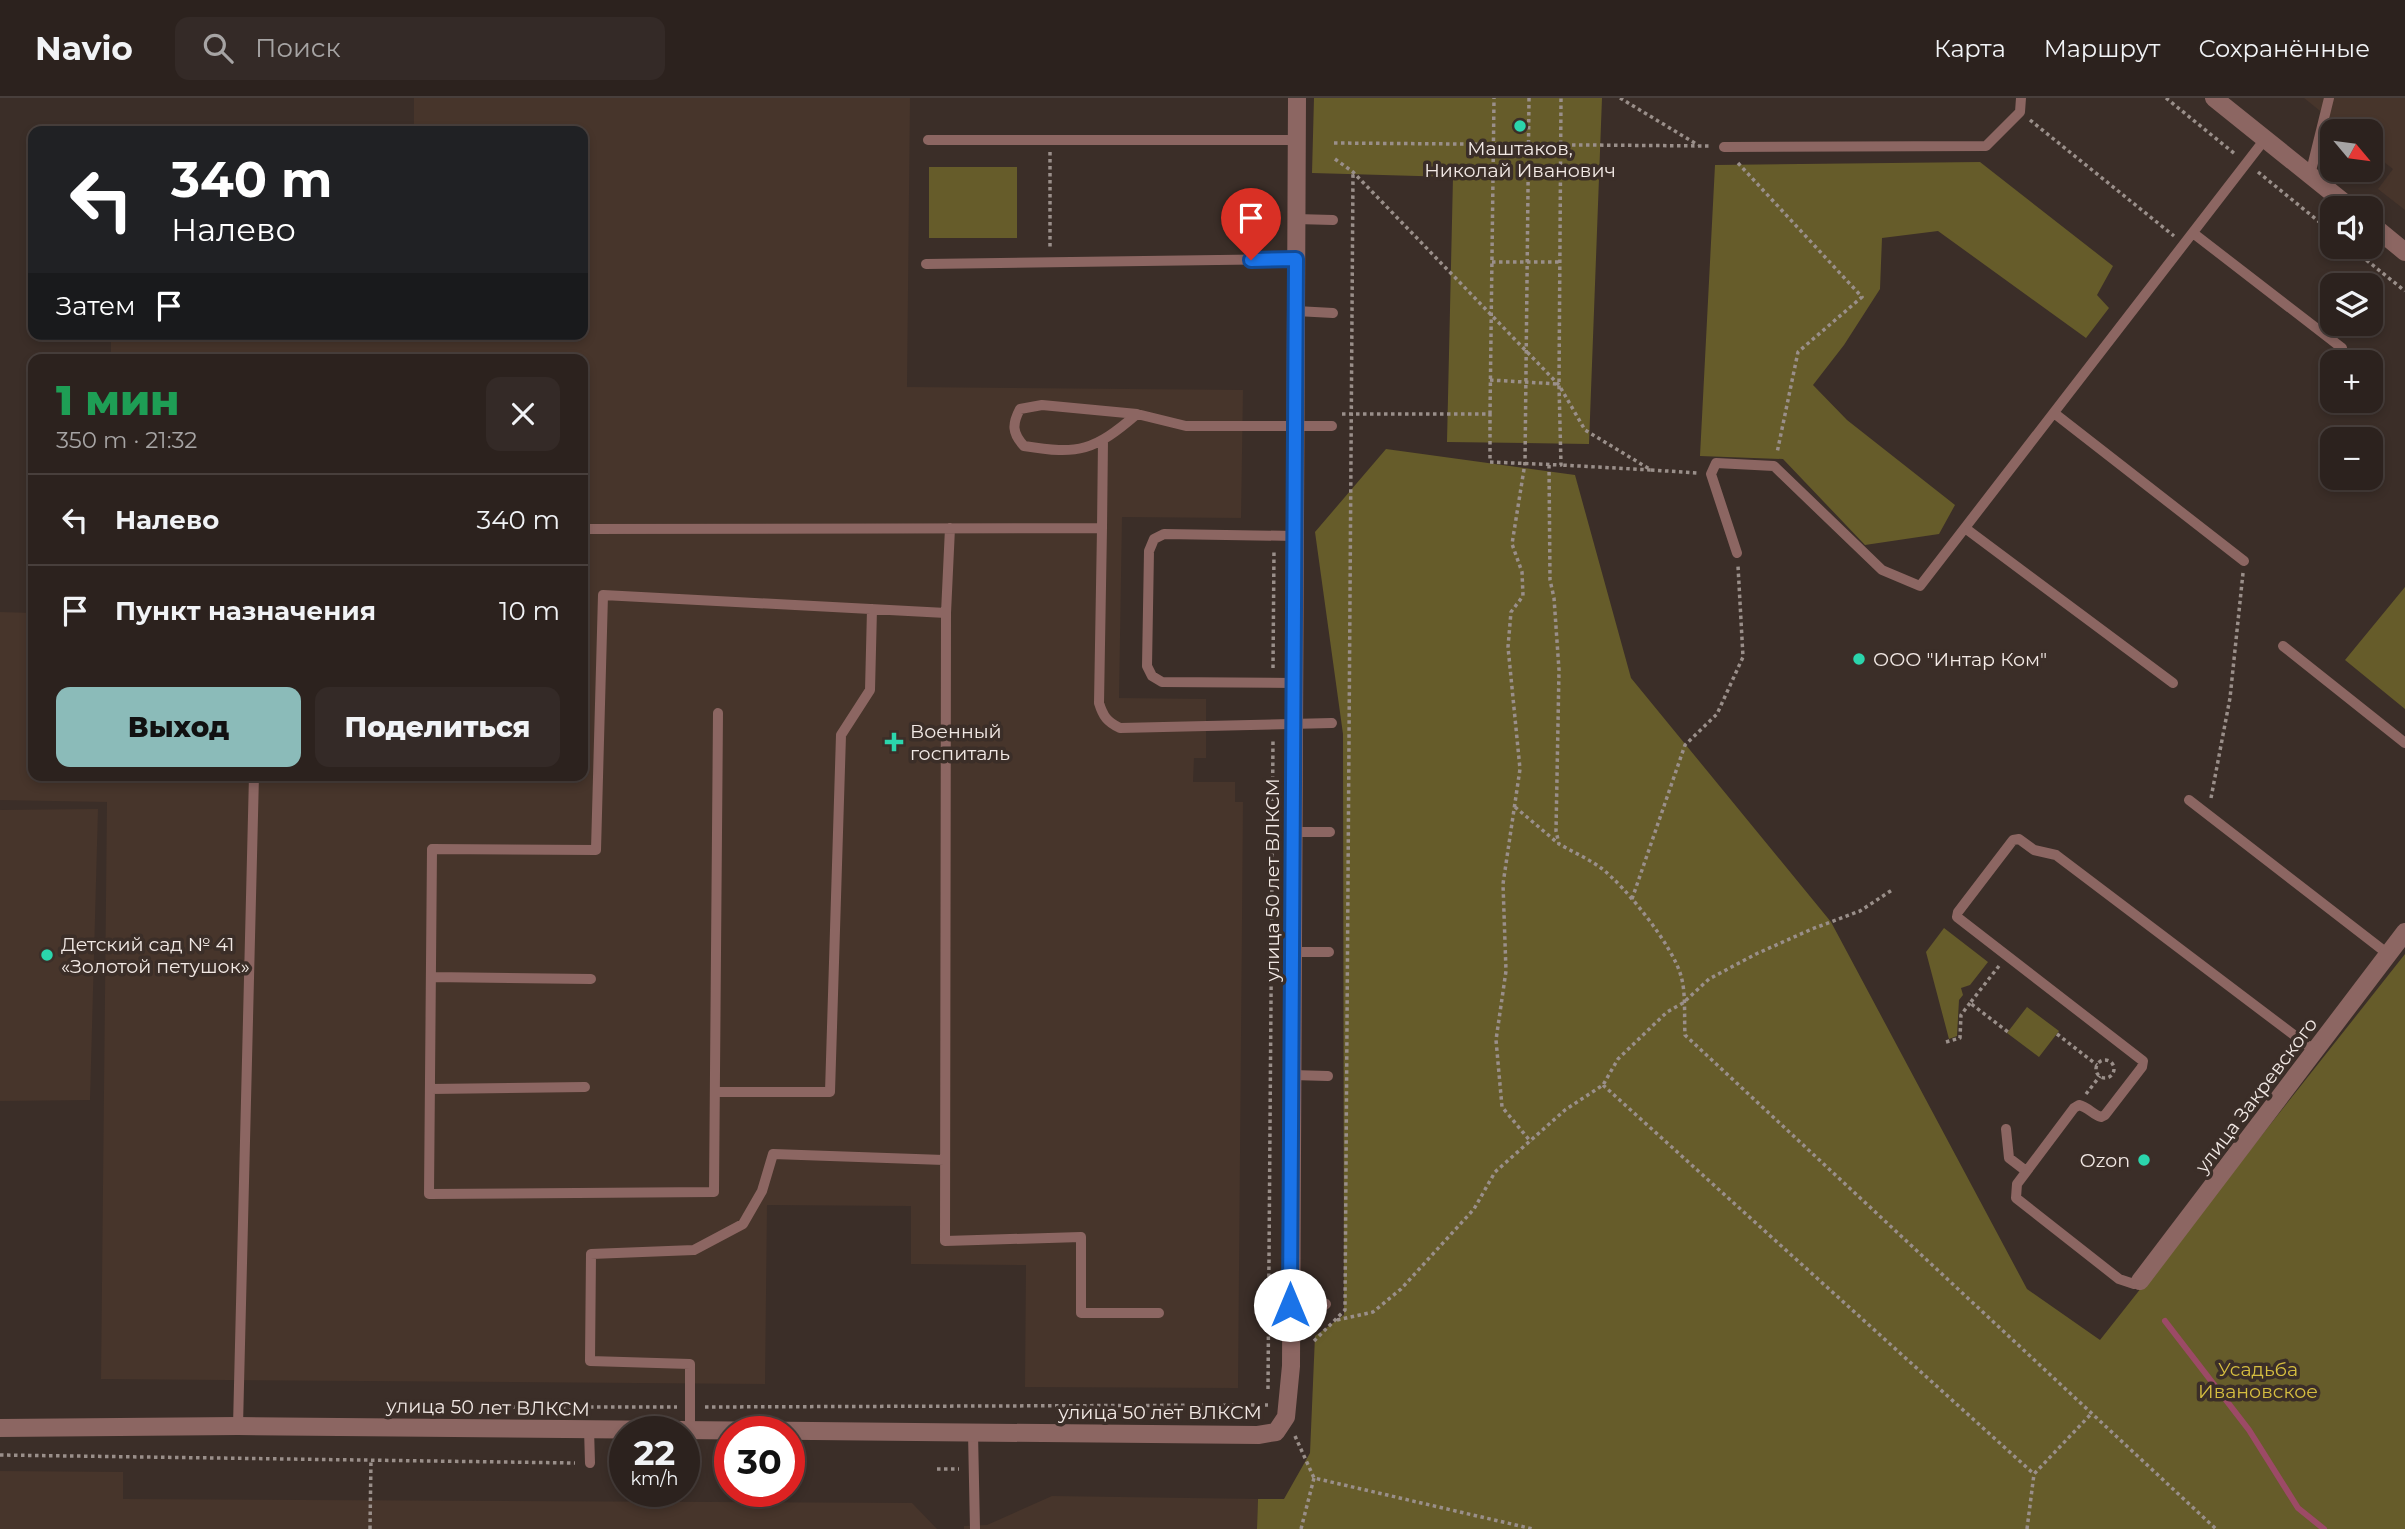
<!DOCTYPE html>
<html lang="ru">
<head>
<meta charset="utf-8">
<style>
	body { margin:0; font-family:Montserrat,sans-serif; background:#342a27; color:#f1f3f6; height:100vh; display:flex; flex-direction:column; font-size:26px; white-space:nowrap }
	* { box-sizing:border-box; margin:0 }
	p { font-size:23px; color:#a6a4a4 }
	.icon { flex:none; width:38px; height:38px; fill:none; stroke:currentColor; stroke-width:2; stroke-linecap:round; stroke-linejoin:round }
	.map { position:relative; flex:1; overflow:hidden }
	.side { position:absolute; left:28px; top:256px; width:560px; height:427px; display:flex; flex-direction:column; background:#2c221e; border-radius:14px; box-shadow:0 4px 10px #0003,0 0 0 2px #483f3c }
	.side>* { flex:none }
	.banner { position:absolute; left:28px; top:28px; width:560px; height:214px; border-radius:14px; box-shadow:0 4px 10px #0003,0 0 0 2px #483f3c; background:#202124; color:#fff; overflow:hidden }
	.needle { width:46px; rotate:119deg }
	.fabs { position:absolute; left:2320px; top:21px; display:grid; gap:14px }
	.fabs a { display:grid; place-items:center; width:63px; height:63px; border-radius:14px; background:#2c221e; box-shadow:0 4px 10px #0003,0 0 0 2px #483f3c; font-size:35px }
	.speed { position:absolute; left:609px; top:1318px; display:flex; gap:14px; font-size:35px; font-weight:700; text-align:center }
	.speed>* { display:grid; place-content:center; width:91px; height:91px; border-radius:50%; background:#2c221e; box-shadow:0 4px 10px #0003,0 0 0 2px #483f3c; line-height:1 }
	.speed small { font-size:18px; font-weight:400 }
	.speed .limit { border:10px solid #d22; background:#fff; color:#111 }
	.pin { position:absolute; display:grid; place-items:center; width:60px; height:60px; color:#fff; margin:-72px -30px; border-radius:50% 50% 50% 0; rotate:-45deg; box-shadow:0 0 7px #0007 }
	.pin .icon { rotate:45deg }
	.me { position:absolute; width:77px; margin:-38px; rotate:0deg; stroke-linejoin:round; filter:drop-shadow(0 0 5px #0008) }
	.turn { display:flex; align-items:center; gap:24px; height:147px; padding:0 28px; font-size:32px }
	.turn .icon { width:91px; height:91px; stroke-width:2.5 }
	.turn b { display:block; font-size:49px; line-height:60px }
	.then { display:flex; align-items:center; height:66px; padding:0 28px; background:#0003; gap:14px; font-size:26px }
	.round { display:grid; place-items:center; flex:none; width:74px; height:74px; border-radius:14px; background:#342a27 }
	.head { display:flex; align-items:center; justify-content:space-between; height:119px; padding:0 28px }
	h1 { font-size:42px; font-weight:800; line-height:52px; color:#1e9e55 }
	.button { display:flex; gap:14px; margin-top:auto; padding:14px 28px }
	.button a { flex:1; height:80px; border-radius:14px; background:#8bbbb9; color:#111; font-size:28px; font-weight:800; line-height:80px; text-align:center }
	.button a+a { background:#342a27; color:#f1f3f6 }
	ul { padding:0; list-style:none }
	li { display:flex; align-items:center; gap:21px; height:91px; padding:0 28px; border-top:2px solid #483f3c }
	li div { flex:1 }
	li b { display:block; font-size:26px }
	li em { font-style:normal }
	header { display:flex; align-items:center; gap:42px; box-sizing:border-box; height:98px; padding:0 35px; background:#2c221e; border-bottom:2px solid #483f3c }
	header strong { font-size:33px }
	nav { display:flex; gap:38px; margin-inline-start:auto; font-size:24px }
	.search { width:490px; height:63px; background:#342a27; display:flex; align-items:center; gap:18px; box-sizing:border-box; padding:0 24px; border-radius:14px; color:#a6a4a4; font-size:26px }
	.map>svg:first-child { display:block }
	.built { fill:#47352b }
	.green { fill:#665c2a }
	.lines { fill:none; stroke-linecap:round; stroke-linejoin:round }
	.stream { stroke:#9c4a66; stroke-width:6 }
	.path { stroke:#9a8f8a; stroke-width:3.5; stroke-dasharray:3.5 3.5; stroke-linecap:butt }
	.lane { stroke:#8c6662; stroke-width:10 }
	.street { stroke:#8c6662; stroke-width:18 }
	.route-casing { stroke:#114b97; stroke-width:18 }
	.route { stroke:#1a73e8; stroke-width:12 }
	.poi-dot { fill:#2bd5ac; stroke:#3b2e28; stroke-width:2.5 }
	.labels { text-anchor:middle; stroke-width:7; stroke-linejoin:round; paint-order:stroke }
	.poi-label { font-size:19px; fill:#f2e9e5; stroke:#3b2e28; text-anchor:start }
	.street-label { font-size:19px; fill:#f2e9e5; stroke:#3b2e28 }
	.park-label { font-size:19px; fill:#d6be40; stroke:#3b2e28 }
</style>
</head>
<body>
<header>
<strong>Navio</strong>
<div class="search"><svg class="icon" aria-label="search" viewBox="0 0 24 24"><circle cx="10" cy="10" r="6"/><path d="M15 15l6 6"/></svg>Поиск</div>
<nav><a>Карта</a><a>Маршрут</a><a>Сохранённые</a></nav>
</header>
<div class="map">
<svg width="2405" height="1431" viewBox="0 0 2405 1431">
	<rect width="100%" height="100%" fill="#3b2e28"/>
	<path class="built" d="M414 0H910L907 289 1243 292 1241 420 1122 419 1119 600 1206 601V660H1194L1193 684H1235V704H1243L1238 1290 1025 1289 1026 1167 911 1166V1108L767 1107 765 1286 101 1281 107 704 0 702V514L33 515V677H583V261H111V236H583V33H414Z
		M2304 0H2405V112L2378 91 2393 71 2371 54V33H2345Z
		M98 711 90 1002 0 1003V712Z
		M0 1373 123 1374V1401L912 1405 937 1431H0Z
		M1052 1398 1258 1401 1257 1431H964V1428L987 1427Z"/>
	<path class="green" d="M1314 0H1602L1589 346 1447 344 1453 79 1312 75Z
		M1980 64 2113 168 2097 197 2109 210 2086 240 1938 133 1882 140 1880 191 1844 247 1813 287 1847 322 1955 407 1939 436 1865 447 1783 361 1700 358 1715 67Z
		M929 69H1017V140H929Z
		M1386 351 1575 377 1631 580 1831 824 2027 1191 2100 1242 2405 856V1431H1257L1258 1401H1284L1310 1355 1315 1238 1344 1217 1343 636 1315 434Z
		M2405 489V611L2345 562Z
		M1944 830 1988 864 1970 887 1961 890 1963 897 1959 902 1957 938 1949 941 1926 854Z
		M2027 909 2059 933 2039 959 2007 935Z"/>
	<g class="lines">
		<path class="stream" d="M2165 1223 2249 1332 2298 1410 2324 1431"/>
		<path class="path" d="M1529 0 1525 365 1512 446 1522 474 1523 498 1511 514 1508 549 1520 671 1503 786 1506 873 1496 942 1502 1009 1531 1044
			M1620 0 1698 47
			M2166 0 2235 56
			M2030 22 2174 138
			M1334 45 1710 48
			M1050 54V152
			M1335 61 1353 74 1559 287 1585 332 1651 372 1561 367
			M1738 65 1862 199 1798 254 1777 355
			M2258 74 2333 135
			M2350 149 2405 193
			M1492 164H1561
			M1490 282 1558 286
			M1342 316H1490V364L1561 367 1559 287 1561 0
			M1490 316 1494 0
			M1549 367 1550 482 1554 500 1559 572 1556 733 1559 746C1573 754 1589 761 1601 770 1626 789 1673 848 1681 878 1686 895 1684 918 1685 937L2216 1431
			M1651 372 1698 375
			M1273 570 1274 451
			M2211 700 2230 600 2243 475
			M1515 709 1559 746
			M1632 801 1685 647 1717 616 1743 559 1738 468
			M1999 868 1970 905 2008 934
			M2057 936 2097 967
			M1946 944 1960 940 1961 917 1970 905
			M2096 971a9 9 0 1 1 18 0a9 9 0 1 1-18 0Z
			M1603 987 2034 1376
			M2086 996 2100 978
			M1337 1222 1373 1214 1401 1191 1474 1111 1495 1074 1565 1012 1603 987 1618 961 1667 914 1683 905 1709 881 1756 856 1812 831 1860 813 1892 792
			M1314 1243 1345 1212 1353 74
			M1268 1291 1273 640
			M492 1309H677
			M705 1309 1268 1307
			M1295 1338 1314 1380 1533 1431
			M0 1357 575 1365
			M937 1371H959
			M370 1431 371 1361
			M1301 1431 1314 1380
			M2027 1431 2034 1376 2092 1315"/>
		<path class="lane" d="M928 42H1296
			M1724 49 1986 48 2020 14 2021 0
			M2310 77 2329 0
			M1296 121 1333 122
			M2193 135 2342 250
			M926 166 1296 161
			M1296 213 1333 215
			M2054 315 2244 463
			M1137 316C1094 353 1079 357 1024 348 1012 335 1012 326 1020 311L1042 307 1137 316 1186 328H1332
			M1102 430 1103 342
			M1965 430 2173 585
			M583 431 1102 430 1099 605C1103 618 1107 624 1120 630L1332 625
			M1737 455 1711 376 1716 365 1774 368 1882 472 1920 488 2265 41
			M946 515 945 1143 1081 1139V1215H1159
			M2283 548 2405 645
			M1294 585 1162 584 1152 578 1147 568 1149 453 1154 441 1164 436 1295 438
			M718 615 714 1094 429 1096 432 751 596 752 603 497 946 515 950 430
			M2189 702 2388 856
			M1293 734H1330
			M1292 854H1329
			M431 879 591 881
			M1292 977 1328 978
			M430 991 585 989
			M715 994H830L841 637 870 592 872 511
			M2006 1031 2009 1060 2026 1073
			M2140 1183 2134 1186 2119 1181 2016 1100 2017 1086 2074 1010 2079 1007C2088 1009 2093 1017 2101 1019L2105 1017 2142 969 2143 963 1957 819 1958 814 2013 742 2019 741 2034 752 2056 757 2315 953
			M1292 1246 1313 1216 1326 1206
			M238 1328 254 677
			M589 1331 590 1365
			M690 1332V1266L590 1263 591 1156 694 1152 743 1126 762 1093 773 1056 944 1062
			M973 1335 975 1431"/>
		<path class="street" d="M2214 0 2351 110
			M2371 126 2405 154
			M2140 1183 2405 834
			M0 1330 238 1328 1258 1337 1276 1334 1286 1319 1291 1268 1297 0"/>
	</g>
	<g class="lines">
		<defs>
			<path id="route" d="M1251 162 1296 161 1290 1207"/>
		</defs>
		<use href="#route" class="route-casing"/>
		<use href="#route" class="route"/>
	</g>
	<g class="poi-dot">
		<circle cx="1520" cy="28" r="7"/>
		<circle cx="1859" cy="561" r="7"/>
		<path d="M890.5 633.5h7v7h7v7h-7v7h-7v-7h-7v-7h7z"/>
		<circle cx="47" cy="857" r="7"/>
		<circle cx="2144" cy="1062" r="7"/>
	</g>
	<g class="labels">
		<g class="poi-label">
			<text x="1520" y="57" text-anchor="middle">Маштаков,<tspan x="1520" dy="22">Николай Иванович</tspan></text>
			<text x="1873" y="568">ООО "Интар Ком"</text>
			<text x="910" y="640">Военный<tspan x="910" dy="22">госпиталь</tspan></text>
			<text x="61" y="853">Детский сад № 41<tspan x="61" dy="22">«Золотой петушок»</tspan></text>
			<text x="2130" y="1069" text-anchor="end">Ozon</text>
		</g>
		<g class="street-label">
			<text transform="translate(1272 782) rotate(-90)" y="7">улица 50 лет ВЛКСМ</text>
			<text transform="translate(2256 997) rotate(-53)" y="7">улица Закревского</text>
			<text transform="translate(488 1309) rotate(1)" y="7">улица 50 лет ВЛКСМ</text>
			<text x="1160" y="1321">улица 50 лет ВЛКСМ</text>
		</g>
		<g class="park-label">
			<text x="2258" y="1278">Усадьба<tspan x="2258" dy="22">Ивановское</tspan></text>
		</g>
	</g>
</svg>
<div class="fabs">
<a><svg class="needle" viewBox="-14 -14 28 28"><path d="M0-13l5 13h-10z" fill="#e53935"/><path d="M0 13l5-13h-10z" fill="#a6a4a4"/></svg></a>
<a><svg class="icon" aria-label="sound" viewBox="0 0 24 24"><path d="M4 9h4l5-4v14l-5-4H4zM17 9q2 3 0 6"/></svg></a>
<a><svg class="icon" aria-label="layers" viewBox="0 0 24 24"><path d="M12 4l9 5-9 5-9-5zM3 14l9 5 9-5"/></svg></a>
<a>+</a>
<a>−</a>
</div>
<div class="speed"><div>22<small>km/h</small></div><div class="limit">30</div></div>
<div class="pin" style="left:1251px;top:162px;background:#d93025"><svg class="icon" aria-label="arrive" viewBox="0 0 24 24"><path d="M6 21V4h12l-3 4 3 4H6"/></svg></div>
<svg class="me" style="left:1290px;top:1207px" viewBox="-20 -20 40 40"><circle r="19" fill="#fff"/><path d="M0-13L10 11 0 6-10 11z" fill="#1a73e8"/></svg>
<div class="banner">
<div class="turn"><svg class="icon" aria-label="left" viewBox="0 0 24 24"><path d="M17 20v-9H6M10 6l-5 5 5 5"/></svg><div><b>340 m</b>Налево</div></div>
<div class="then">Затем<svg class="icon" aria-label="arrive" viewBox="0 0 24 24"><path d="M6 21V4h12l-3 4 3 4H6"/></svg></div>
</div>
<section class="side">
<div class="head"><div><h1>1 мин</h1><p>350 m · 21:32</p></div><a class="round"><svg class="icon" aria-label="close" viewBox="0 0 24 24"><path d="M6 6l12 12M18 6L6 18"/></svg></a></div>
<ul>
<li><svg class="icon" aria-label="left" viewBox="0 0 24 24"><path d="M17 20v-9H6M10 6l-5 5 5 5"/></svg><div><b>Налево</b></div><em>340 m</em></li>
<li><svg class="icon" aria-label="arrive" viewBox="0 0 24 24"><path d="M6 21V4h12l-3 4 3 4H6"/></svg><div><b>Пункт назначения</b></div><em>10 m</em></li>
</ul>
<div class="button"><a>Выход</a><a>Поделиться</a></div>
</section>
</div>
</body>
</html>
